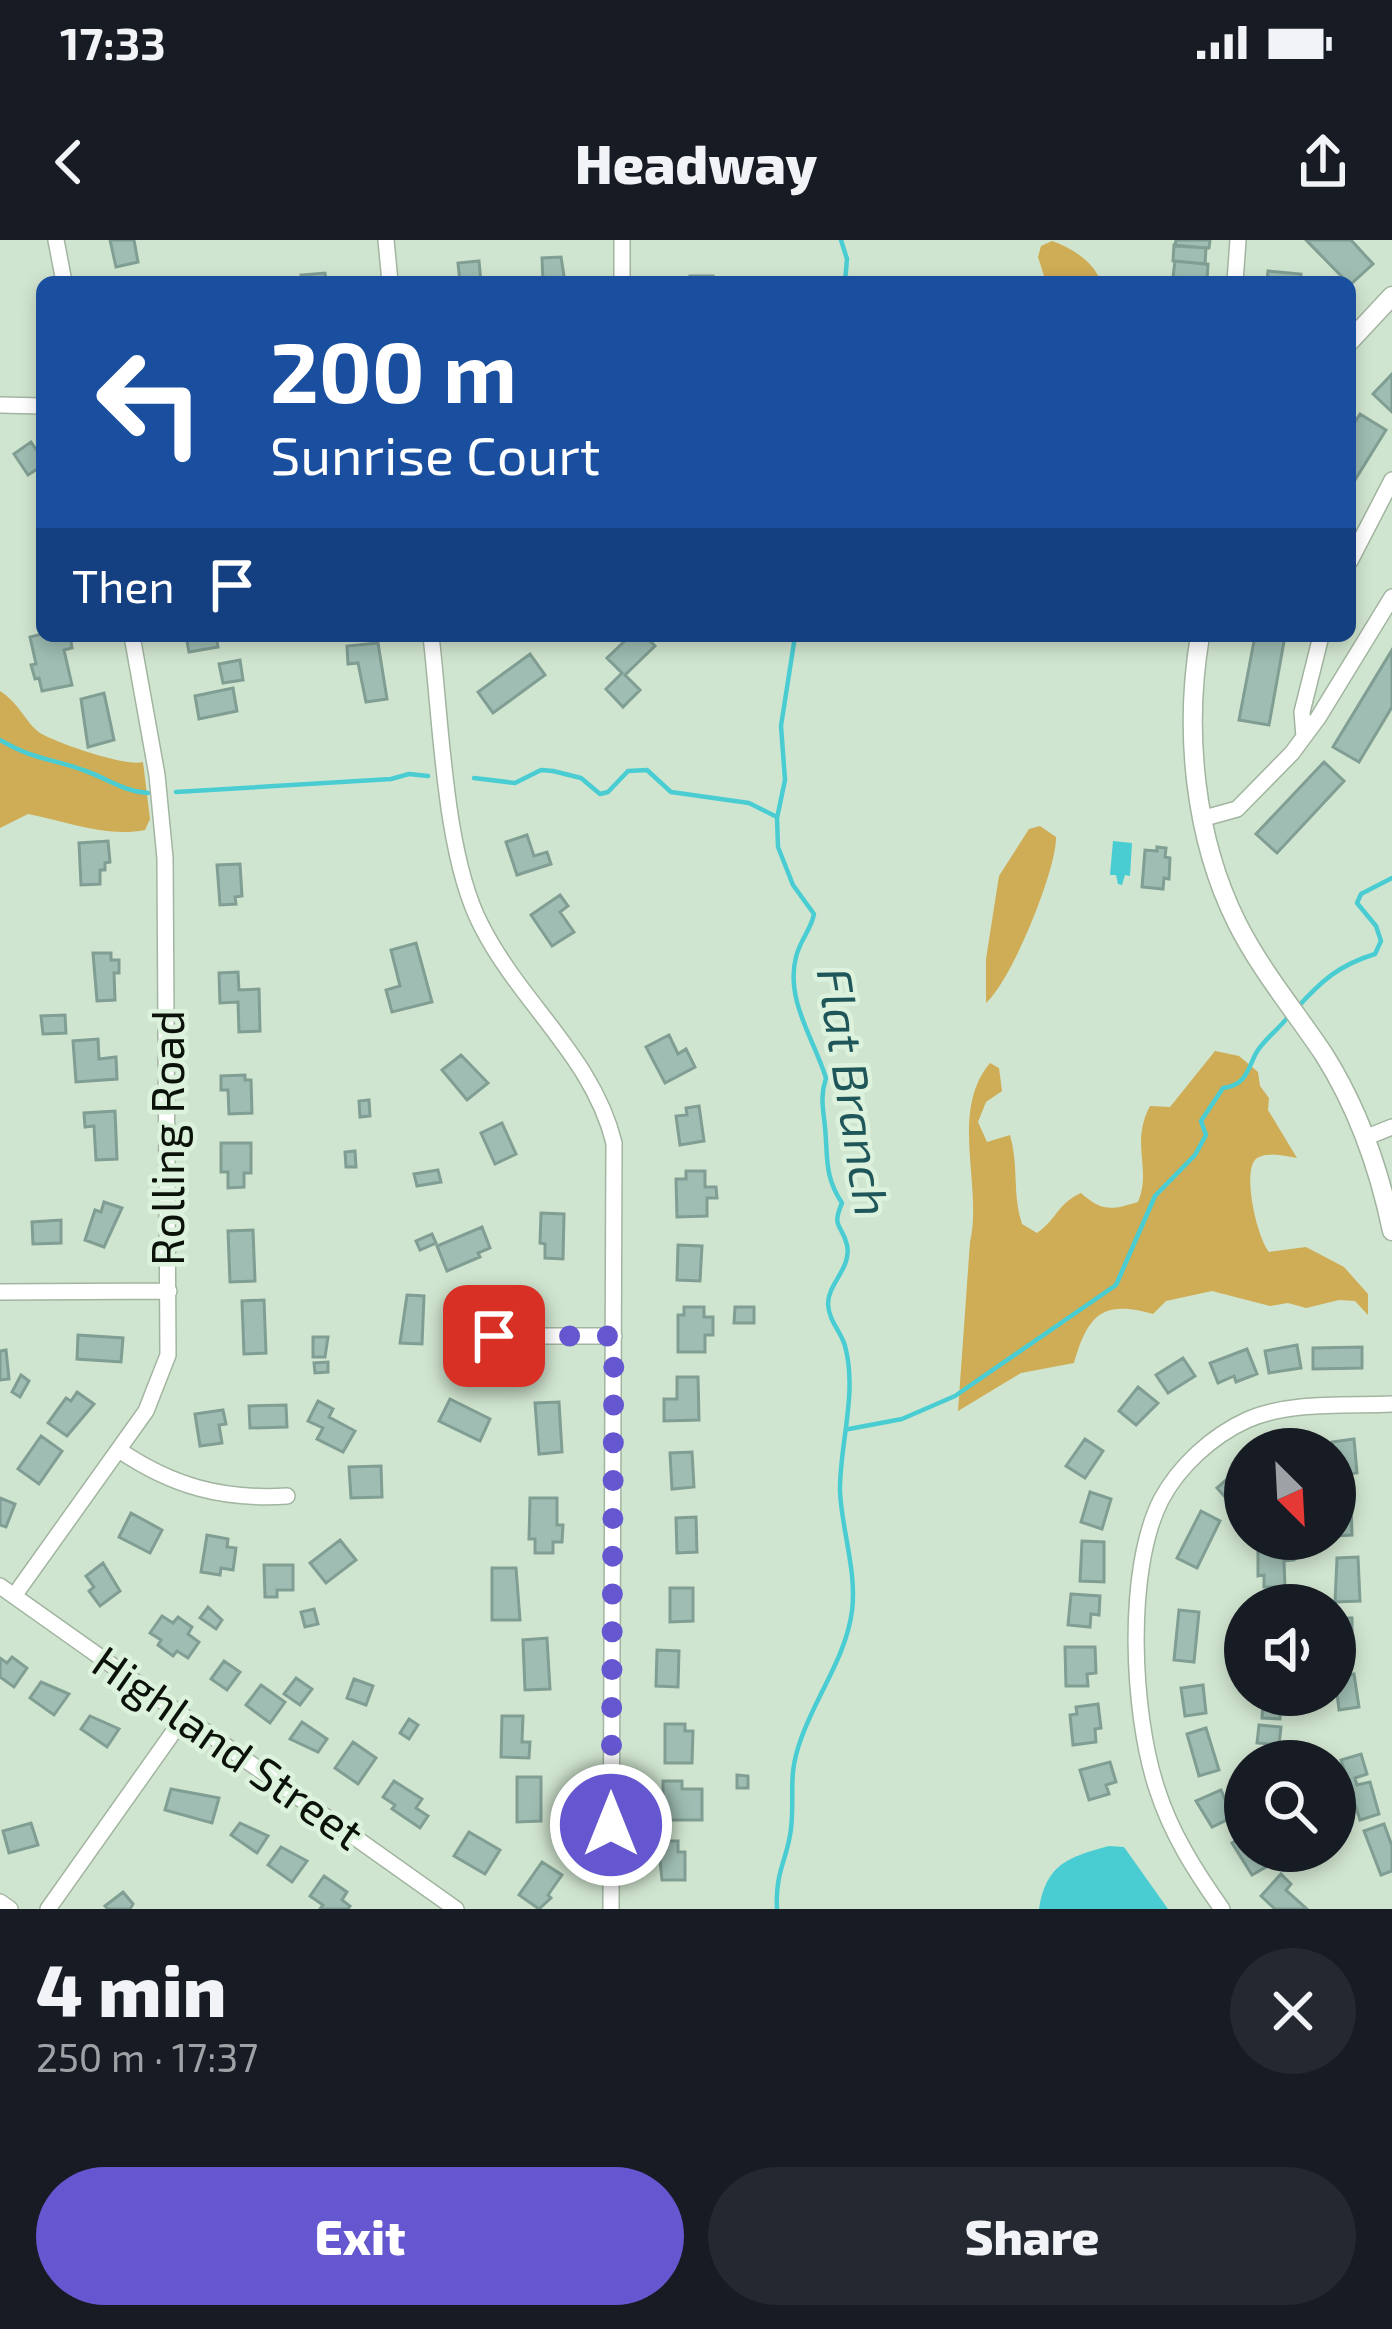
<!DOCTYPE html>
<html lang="en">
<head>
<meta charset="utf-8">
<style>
	body { margin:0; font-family:"Exo 2",sans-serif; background:#242831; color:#f1f3f6; height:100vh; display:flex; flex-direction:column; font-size:45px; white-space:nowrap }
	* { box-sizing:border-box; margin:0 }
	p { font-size:39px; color:#9ea1a6 }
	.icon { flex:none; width:66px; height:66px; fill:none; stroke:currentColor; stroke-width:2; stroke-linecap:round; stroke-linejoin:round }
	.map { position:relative; height:1669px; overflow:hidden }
	.panel { display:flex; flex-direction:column; background:#171b24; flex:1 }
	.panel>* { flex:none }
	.guide { position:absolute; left:36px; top:36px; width:1320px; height:366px; border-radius:18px; box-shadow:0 6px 18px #0003; background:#1a4fa0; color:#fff; overflow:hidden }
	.needle { width:78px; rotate:156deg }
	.fabs { position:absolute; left:1224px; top:1188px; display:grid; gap:24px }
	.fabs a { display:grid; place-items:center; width:132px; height:132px; border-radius:50%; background:#171b24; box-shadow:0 6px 18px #0003; font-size:60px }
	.pin { position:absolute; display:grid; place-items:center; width:102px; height:102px; color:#fff; margin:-51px; border-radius:24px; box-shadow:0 6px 18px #0006 }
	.me { position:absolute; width:132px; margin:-66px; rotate:0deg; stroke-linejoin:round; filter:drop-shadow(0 0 9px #0008) }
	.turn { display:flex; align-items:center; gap:42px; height:252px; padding:0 36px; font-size:54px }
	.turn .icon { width:156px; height:156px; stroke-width:2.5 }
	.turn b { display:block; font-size:84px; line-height:102px }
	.then { display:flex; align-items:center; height:114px; padding:0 36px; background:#0003; gap:24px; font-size:45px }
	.round { display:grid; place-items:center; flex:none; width:126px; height:126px; border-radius:63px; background:#242831 }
	.headline { display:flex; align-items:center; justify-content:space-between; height:204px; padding:0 36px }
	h1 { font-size:72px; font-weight:800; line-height:90px }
	.action { display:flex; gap:24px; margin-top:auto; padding:24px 36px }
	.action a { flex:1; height:138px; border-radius:72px; background:#6557d0; color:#fff; font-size:48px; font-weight:800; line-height:138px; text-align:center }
	.action a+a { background:#242831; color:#f1f3f6 }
	.status { display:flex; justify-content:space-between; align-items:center; height:84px; padding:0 60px; background:#171b24; direction:ltr }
	.status svg { height:33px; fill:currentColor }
	header { display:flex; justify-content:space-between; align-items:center; height:156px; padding:0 36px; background:#171b24; font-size:54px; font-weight:800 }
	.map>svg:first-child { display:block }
	.forest { fill:#cfac56 }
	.water { fill:#49cdd3 }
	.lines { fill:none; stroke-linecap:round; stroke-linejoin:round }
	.stream { stroke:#49cdd3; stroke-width:4.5 }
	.building { fill:#9fbdb2; stroke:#809e93; stroke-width:3 }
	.minor-casing { stroke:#a2b5a0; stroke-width:18 }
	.tertiary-casing { stroke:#a2b5a0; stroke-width:21 }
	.minor { stroke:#fff; stroke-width:15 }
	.tertiary { stroke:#fff; stroke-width:18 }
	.route { stroke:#6557d0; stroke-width:21; stroke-dasharray:0 37.8 }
	.labels { text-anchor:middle; stroke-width:9; stroke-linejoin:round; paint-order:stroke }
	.street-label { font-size:45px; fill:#0b120a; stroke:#ddf2dc }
	.water-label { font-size:48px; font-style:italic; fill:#1f5659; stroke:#ddf2dc }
</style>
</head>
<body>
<div class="status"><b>17:33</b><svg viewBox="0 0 49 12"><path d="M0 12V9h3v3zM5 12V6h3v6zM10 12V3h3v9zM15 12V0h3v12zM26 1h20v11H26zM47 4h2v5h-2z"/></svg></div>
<header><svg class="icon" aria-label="back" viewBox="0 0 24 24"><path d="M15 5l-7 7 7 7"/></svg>Headway<svg class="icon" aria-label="share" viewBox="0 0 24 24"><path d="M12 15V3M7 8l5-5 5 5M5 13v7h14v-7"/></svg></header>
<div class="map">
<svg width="1392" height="1669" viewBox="0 0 1392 1669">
	<rect width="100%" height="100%" fill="#d0e5cf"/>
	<path class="forest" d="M1052 1C1072 8 1094 22 1101 42H1046L1038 17 1041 6Z
		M0 451C20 464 25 482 40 493 57 503 125 527 143 522L150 579 145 590C106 598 66 581 28 574L0 588Z
		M1040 586 1056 597C1057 629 1011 742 986 763V719L999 636 1029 589Z
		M1215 811 1239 816 1258 832 1260 846 1269 858 1268 870 1297 918C1285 916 1269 911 1257 918 1241 929 1257 998 1269 1012L1306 1007 1344 1027 1368 1054V1075L1355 1061 1339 1060 1306 1068 1288 1063 1270 1066 1212 1051 1166 1061 1153 1074C1103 1060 1088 1074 1074 1123L1021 1133 958 1171 970 1002C983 946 949 872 990 823L999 828 1002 851 986 862 978 882 987 902 1010 895C1019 926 1012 954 1022 984L1037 993C1058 978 1057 964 1081 953 1102 972 1112 970 1138 962 1152 929 1130 904 1150 866L1170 867Z"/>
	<path class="water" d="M1113 601 1132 603 1130 636 1125 635 1122 645 1118 644 1116 635H1110Z
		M1109 1606 1124 1607 1168 1669H1039C1046 1624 1068 1617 1109 1606Z"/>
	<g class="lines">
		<path class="stream" d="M841 0 847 19 845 42
			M0 500C34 520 50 518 83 530 107 538 122 551 148 553
			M474 538 515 543 541 530 553 531 581 538 600 554 608 552 628 531 647 530 671 552 749 563 775 576
			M176 552 391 539 409 534 428 536
			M1296 769C1321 741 1339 725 1375 714L1381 701 1376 686 1357 663 1361 654 1392 638
			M849 1189 902 1179 955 1156 1116 1045 1155 956 1195 915 1206 895 1201 881 1223 848C1245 845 1247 832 1255 815 1261 802 1279 789 1288 777
			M777 1669C775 1631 787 1621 791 1589 795 1553 787 1537 801 1499 816 1456 846 1417 852 1371 857 1332 842 1291 840 1252 839 1206 858 1153 845 1106 841 1091 829 1082 828 1064 828 1043 852 1028 847 1005 842 984 831 988 842 963 824 936 828 918 825 887 823 868 820 856 826 838 814 799 785 760 796 717 800 700 811 690 814 674L793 645 778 607 777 578 785 540 781 486 795 396"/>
	</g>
	<path class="building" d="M110 0H134L138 22 116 27Z
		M1176 0H1210L1209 8 1175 6Z
		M1306 0H1351L1373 24 1350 45Z
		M1174 5 1206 8 1205 24 1173 21Z
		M561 17 565 42H543L542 18Z
		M479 21 481 42H460L458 23Z
		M1175 21 1208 24 1207 40 1173 37Z
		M1268 31 1301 34 1300 42H1267Z
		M325 33 326 42H302L301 35Z
		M690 36H713V42H690Z
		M1392 134V172L1373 154Z
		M1360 174 1386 190 1350 248V190Z
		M31 202 42 218V226L28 235 14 214Z
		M42 394 70 396 72 408 64 410 72 445 42 451 39 438 35 439 31 425 36 424 30 397Z
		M186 396H216L218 407 189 412Z
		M630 396H645L655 406 625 435 640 450 623 467 606 449 622 433 607 418Z
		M1255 396H1285L1269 485 1239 480Z
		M378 403 387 459 366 462 358 423 348 424 347 406Z
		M1392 410V467L1359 522 1333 507Z
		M530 414 545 435 493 473 478 452Z
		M240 420 243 440 223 443 219 424Z
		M233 448 237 471 199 479 195 456Z
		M104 453 114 500 88 507 81 459Z
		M1324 522 1344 541 1277 613 1256 594Z
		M527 595 534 616 547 612 551 624 517 635 506 602Z
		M108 601 110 622 105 623V630H100V644L81 645 79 603Z
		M1157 607 1166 608 1165 617 1170 618 1169 639 1164 638 1163 649 1142 647 1145 610 1157 611Z
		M240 624 242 656 235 657 236 664 220 665 217 625Z
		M560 655 568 666 560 672 574 692 552 706 531 675Z
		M416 703 432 762 392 772 386 750 400 746 391 710Z
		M93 713H111V720H119V733H114L115 760 97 761Z
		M238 732 239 750 259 749 260 791 239 792 238 762 220 763 219 733Z
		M65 775 66 793 43 794 41 776Z
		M669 795 678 814 686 809 695 827 665 843 646 807Z
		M98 799 99 819 116 817 117 839 76 842 73 801Z
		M461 815 488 843 467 860 442 830Z
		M245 835V840H251L252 873 229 874 228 850H221V836Z
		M369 860 370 876 360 877 359 861Z
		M699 866 704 901 680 905 676 876 687 875 686 868Z
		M115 871 117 919 96 920 94 886 85 887 84 873Z
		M502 883 516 914 495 924 481 893Z
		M221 903H251V933H244V947L228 948V932H221Z
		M355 911 356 927H346L345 912Z
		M438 930 441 942 417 946 414 934Z
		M686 931H705V947H716L717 958H707V976L677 977 676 939H686Z
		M104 962 122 968 104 1007 85 1000 95 970 101 972Z
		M541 973 564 974 563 1019 545 1018V1004L540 1003Z
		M61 980V1003L33 1004 32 982Z
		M482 987 490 1008 478 1013 480 1017 447 1031 437 1006Z
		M253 990 255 1041 230 1042 228 991Z
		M432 994 436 1003 420 1010 416 1001Z
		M678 1005 702 1006 700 1041 677 1040Z
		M407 1055 424 1056 422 1104 400 1103Z
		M264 1060 266 1113 244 1114 242 1061Z
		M684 1067H704V1077H713V1095H705V1112H678V1075H684Z
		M735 1067H754V1083H734Z
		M78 1095 123 1098 121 1122 77 1119Z
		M313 1097H328L325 1117H313Z
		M1297 1105 1301 1128 1269 1133 1265 1111Z
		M1362 1107V1128L1313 1129V1108Z
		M1247 1109 1257 1134 1236 1142 1234 1136 1218 1143 1210 1123Z
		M6 1110 9 1139 0 1140V1111Z
		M1183 1118 1195 1136 1168 1153 1156 1135Z
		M328 1122V1132L315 1133 314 1123Z
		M21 1135 29 1141 20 1157 12 1152Z
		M677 1137H698L699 1180 664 1181V1159H677Z
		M1138 1147 1158 1163 1136 1185 1119 1171Z
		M77 1152 94 1164 67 1196 48 1183 66 1158 71 1161Z
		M450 1159 490 1179 480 1201 439 1181Z
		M318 1161 333 1169 329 1177 355 1191 343 1212 317 1199 323 1188 308 1181Z
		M559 1162 562 1212 539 1214 535 1163Z
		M286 1165 287 1187 250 1188 249 1166Z
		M223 1170 226 1184 219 1185 222 1203 200 1206 195 1174Z
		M41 1196 62 1211 39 1244 18 1229Z
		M1085 1199 1103 1211 1085 1238 1066 1226Z
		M1354 1199 1357 1233 1335 1235 1332 1202Z
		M692 1212 694 1247 672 1249 670 1213Z
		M381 1226 382 1257 351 1258 349 1227Z
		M1242 1226 1245 1254 1232 1265 1217 1248Z
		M1090 1252 1111 1259 1102 1289 1081 1282Z
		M0 1258 15 1264 6 1287 0 1285Z
		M530 1258H557V1285H563L562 1302H553V1313H535V1299H529Z
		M1351 1262 1352 1295 1335 1296V1263Z
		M1201 1271 1220 1281 1197 1328 1177 1318Z
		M131 1273 162 1290 150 1313 119 1297Z
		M696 1277 697 1312 677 1313 676 1278Z
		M207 1295 228 1299 227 1307 236 1308 233 1330 221 1328 220 1335 201 1332Z
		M340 1300 356 1320 326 1343 310 1323Z
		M1082 1301 1104 1302V1342L1080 1341Z
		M1294 1304V1320L1284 1321 1285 1347H1264V1335L1258 1336V1305Z
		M1358 1317 1360 1361 1335 1362 1337 1318Z
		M103 1323 120 1351 100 1366 89 1351 94 1347 86 1336Z
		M264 1325H293V1350H277V1357H265Z
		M492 1328H516L520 1380H492Z
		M670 1348H693V1381L670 1382Z
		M1071 1354 1100 1356 1099 1375 1091 1374 1090 1387 1068 1385Z
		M208 1367 222 1380 216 1389 200 1378Z
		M314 1369 318 1384 305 1387 301 1372Z
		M1179 1370 1199 1372 1194 1422 1174 1420Z
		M162 1376 173 1383 178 1377 192 1387 188 1394 199 1402 188 1418 177 1411 173 1416 158 1405 161 1400 150 1393Z
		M1335 1378H1352V1409H1335Z
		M547 1398 550 1449 525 1450 523 1400Z
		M1065 1407H1095L1096 1433 1087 1434 1088 1446H1066Z
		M657 1410 679 1411 678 1447 656 1446Z
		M12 1417 27 1428 14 1447 0 1437V1418L7 1423Z
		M224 1421 240 1432 227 1450 211 1439Z
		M1354 1434 1359 1467 1339 1470 1335 1437Z
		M296 1438 312 1449 300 1465 284 1454Z
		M354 1439 373 1446 366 1465 347 1458Z
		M41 1442 69 1454 54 1475 30 1458Z
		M261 1445 285 1462 270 1483 246 1465Z
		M1203 1445 1206 1473 1185 1476 1181 1448Z
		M1258 1455H1281L1280 1479 1262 1478 1263 1462H1258Z
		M1098 1464 1101 1488 1095 1489 1096 1502 1073 1505 1070 1475 1077 1474 1076 1467Z
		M90 1476 119 1489 107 1507 81 1489Z
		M502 1476H523L522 1502H530L529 1518 501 1517Z
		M409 1479 418 1485 409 1499 400 1493Z
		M302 1482 327 1499 318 1512 290 1499Z
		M665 1484H685V1491H693L692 1523H665Z
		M1259 1485 1281 1487 1279 1505 1257 1503Z
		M1206 1488 1219 1530 1199 1536 1187 1494Z
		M353 1502 376 1518 358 1544 335 1528Z
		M1361 1514 1367 1534 1355 1538 1357 1545 1370 1542 1379 1574 1360 1580 1341 1520Z
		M1110 1522 1116 1542 1106 1545 1109 1554 1089 1560 1080 1530Z
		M737 1535 748 1536V1548H737Z
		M517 1537H541V1581L517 1582Z
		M394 1541 422 1559 416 1568 428 1576 420 1588 392 1569 395 1565 383 1557Z
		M663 1541H682V1549H702V1580H663Z
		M171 1549 219 1558 212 1583 165 1570Z
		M1221 1550 1233 1577 1212 1587 1196 1561Z
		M31 1583 38 1605 9 1613 3 1591Z
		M240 1583 268 1596 257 1613 231 1595Z
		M1384 1584 1392 1606V1631L1381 1635 1364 1591Z
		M469 1592 500 1610 485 1634 454 1616Z
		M1245 1595V1611H1263L1271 1624 1252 1635 1232 1603Z
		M658 1601H678V1612H685V1640H662Z
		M281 1607 307 1621 292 1642 268 1625Z
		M542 1622 562 1635 548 1655 551 1658 539 1669 519 1655Z
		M1281 1634 1291 1644 1286 1650 1307 1669H1275L1261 1656Z
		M324 1636 347 1652 342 1660 350 1666 348 1669H320L323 1665 310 1656Z
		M123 1652 133 1664 130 1669H108L105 1666Z"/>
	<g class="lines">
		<defs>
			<path id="minor" d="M56 0 64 42
				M386 0 390 42
				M622 0V42
				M1235 42 1238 0
				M0 165 42 166
				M1350 321 1392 240
				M431 396C441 479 444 614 481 685 520 763 593 817 614 903L611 1669
				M1304 497 1302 472 1321 396
				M1201 579 1237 569 1292 513 1318 478 1392 357
				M1367 897 1392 887
				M0 1052 169 1051
				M495 1096H614
				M119 1210C172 1246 222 1260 287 1256
				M0 1346 456 1669
				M14 1356 146 1171 168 1115 165 618 157 535 132 396
				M0 1662 10 1669
				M48 1669 184 1477
				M1222 1669C1195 1631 1171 1593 1157 1549 1132 1474 1125 1331 1161 1260 1179 1226 1212 1196 1247 1180 1290 1161 1345 1166 1392 1164"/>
			<path id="tertiary" d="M1350 101 1392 56
				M1200 396C1184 490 1194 597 1237 683 1260 729 1294 770 1323 813 1358 868 1379 928 1392 991"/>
		</defs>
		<use href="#minor" class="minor-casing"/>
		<use href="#tertiary" class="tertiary-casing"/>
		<use href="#minor" class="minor"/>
		<use href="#tertiary" class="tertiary"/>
	</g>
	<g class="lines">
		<path class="route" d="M494 1096H614L611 1585"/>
	</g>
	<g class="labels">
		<g class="street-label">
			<text transform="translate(168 898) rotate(-90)" y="16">Rolling Road</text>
			<text transform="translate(228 1508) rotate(35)" y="16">Highland Street</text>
		</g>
		<g class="water-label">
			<text transform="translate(853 852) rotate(81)" y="17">Flat Branch</text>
		</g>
	</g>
</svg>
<div class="fabs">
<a><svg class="needle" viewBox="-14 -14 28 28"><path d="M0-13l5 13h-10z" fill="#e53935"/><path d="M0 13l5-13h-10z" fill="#9ea1a6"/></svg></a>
<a><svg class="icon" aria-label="sound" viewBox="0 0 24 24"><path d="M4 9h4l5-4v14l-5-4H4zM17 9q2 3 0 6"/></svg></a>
<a><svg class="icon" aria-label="search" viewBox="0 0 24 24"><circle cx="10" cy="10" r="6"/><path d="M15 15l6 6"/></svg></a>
</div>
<div class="pin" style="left:494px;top:1096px;background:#d93025"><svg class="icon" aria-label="arrive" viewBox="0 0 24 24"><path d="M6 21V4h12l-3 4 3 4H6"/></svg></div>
<svg class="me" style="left:611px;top:1585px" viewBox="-20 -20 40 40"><circle r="17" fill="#6557d0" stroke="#fff" stroke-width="3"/><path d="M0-11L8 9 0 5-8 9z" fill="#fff"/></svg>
<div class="guide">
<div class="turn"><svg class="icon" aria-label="left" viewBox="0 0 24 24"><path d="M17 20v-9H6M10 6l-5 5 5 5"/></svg><div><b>200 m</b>Sunrise Court</div></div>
<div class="then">Then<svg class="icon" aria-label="arrive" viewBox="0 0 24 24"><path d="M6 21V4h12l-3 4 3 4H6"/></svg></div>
</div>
</div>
<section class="panel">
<div class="headline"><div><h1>4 min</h1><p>250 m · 17:37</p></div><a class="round"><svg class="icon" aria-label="close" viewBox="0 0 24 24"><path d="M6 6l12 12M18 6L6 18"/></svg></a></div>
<div class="action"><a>Exit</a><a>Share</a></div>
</section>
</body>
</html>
